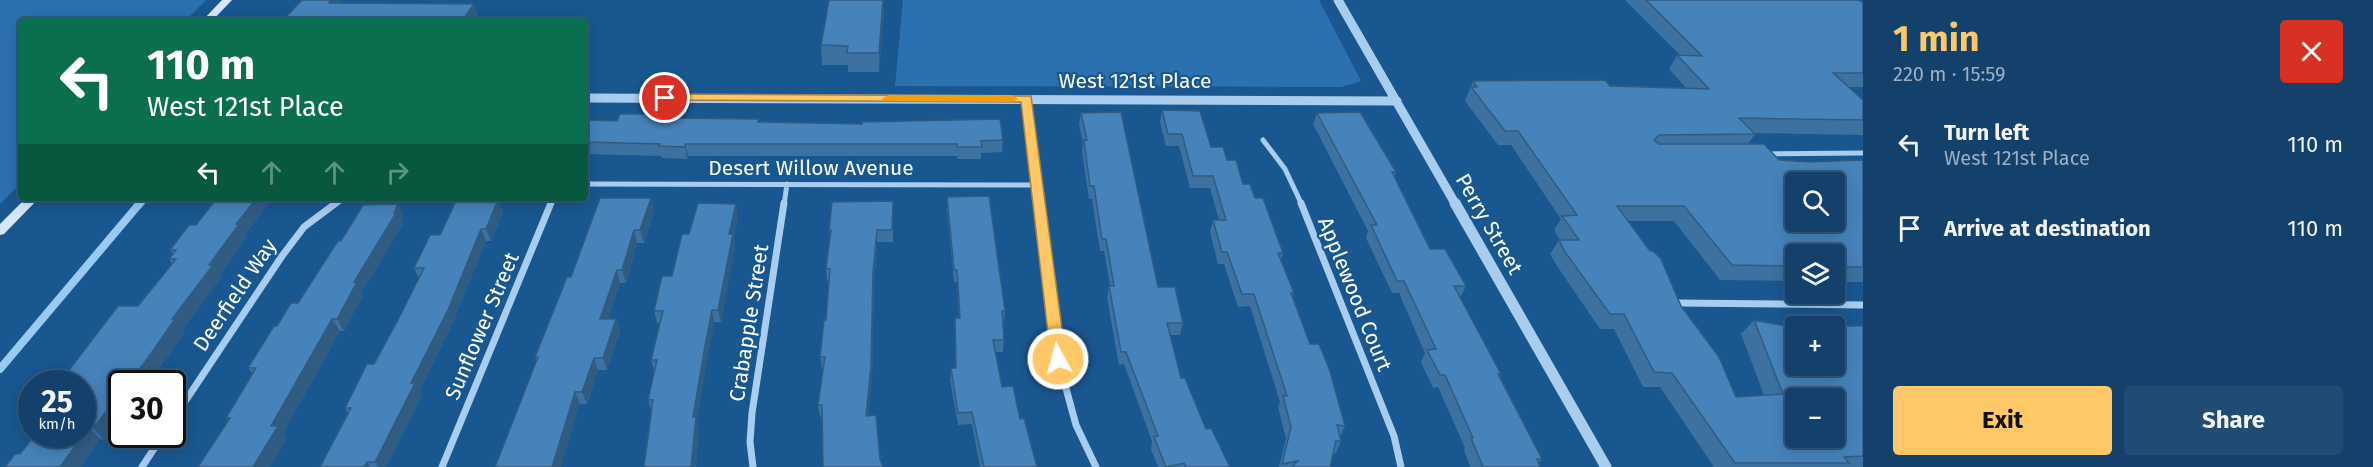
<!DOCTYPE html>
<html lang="en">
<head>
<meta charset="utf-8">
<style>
	body { margin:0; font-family:"Fira Sans",sans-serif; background:#204c74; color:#f1f3f6; height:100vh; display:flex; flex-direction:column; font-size:22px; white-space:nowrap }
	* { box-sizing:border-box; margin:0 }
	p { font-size:20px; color:#9dafc2 }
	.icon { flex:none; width:33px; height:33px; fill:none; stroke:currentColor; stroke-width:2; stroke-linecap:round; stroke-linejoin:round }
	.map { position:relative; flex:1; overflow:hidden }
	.details { display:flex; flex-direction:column; background:#13416c; width:510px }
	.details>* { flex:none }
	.top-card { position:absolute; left:18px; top:18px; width:570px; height:183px; border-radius:6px; box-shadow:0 3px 15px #0003,0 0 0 2px #325a7f; background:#0b6e4f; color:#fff; overflow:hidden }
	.controls { position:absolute; left:1785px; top:172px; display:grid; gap:12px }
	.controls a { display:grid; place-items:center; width:60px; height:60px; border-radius:6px; background:#13416c; box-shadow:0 3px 15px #0003,0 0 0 2px #325a7f; font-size:30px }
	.speed { position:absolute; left:18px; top:370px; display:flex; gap:12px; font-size:30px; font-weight:700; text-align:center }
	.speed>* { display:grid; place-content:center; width:78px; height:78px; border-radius:50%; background:#13416c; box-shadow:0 3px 15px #0003,0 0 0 2px #325a7f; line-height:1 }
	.speed small { font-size:15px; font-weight:400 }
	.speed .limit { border:3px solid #111; border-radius:9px; background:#fff; color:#111 }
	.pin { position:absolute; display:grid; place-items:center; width:51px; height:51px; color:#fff; margin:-26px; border:3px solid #fff; border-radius:50%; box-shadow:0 2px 6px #0007 }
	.me { position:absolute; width:66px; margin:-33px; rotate:353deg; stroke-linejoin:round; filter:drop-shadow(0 0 4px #0008) }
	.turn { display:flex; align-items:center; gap:21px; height:126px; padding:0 30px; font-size:27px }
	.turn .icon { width:78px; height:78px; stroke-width:2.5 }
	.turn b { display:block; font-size:42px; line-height:51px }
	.lanes { display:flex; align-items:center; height:57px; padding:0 30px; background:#0003; justify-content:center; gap:30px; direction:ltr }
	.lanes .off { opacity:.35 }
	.round { display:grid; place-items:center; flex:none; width:63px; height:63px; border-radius:6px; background:#204c74 }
	.headline { display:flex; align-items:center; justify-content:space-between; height:102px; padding:0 30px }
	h1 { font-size:36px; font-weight:700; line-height:45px; color:#ffc766 }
	.primary-button { display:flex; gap:12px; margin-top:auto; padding:12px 30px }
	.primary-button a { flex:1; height:69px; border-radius:6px; background:#ffc766; color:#111; font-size:24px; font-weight:700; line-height:69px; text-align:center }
	.primary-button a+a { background:#204c74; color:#f1f3f6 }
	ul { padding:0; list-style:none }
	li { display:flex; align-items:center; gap:18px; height:84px; padding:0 30px }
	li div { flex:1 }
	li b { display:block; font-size:22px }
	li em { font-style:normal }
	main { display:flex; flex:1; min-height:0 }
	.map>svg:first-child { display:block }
	.green { fill:#2c71af }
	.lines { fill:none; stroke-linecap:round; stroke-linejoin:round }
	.stream-far1 { stroke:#9ac9f1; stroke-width:7 }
	.stream { stroke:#9ac9f1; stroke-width:8 }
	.minor-far1 { stroke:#a8cdef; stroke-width:5 }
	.minor { stroke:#a8cdef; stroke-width:7 }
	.tertiary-far1 { stroke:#a8cdef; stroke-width:9 }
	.tertiary { stroke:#a8cdef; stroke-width:11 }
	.secondary { fill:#d5e8fb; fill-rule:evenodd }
	.wall { fill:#3c71a0 }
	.shaded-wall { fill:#315c82 }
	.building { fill:#4683ba; stroke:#315c82; stroke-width:1.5; fill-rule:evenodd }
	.route { fill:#ffc766; stroke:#a68142; stroke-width:1.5 }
	.slow { fill:#f59e0b }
	.labels { text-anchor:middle; stroke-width:4.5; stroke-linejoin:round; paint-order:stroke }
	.street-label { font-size:21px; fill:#fff; stroke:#195790 }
</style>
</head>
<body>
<main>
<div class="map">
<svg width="1863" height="467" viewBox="0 0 1863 467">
	<rect width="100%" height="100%" fill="#195790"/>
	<path class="green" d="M0 0H206L185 21H21V183L0 204Z
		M903 0H1319L1361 81 1341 87 895 86Z"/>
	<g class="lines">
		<path class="stream-far1" d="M139 205 145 198"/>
		<path class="stream" d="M0 369 140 203"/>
		<path class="minor-far1" d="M1027 99 1040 205
			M1263 140 1285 169 1302 205
			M1765 154 1863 153
			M585 184 1037 185
			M333 205 346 198
			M550 205 553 198
			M784 205 787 184"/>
		<path class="minor" d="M1039 203 1058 359 1076 425 1096 467
			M1301 203 1394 436 1401 467
			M1678 303 1863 305
			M172 421 282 256 304 227 336 203
			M142 467 163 435
			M442 467 551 203
			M753 467 750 442 752 413 784 203"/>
		<path class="tertiary-far1" d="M1338 0 1456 205
			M585 98 1397 101"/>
		<path class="tertiary" d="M1455 203 1606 467"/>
		<path class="secondary" d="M222 0H232L212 21H202Z
			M26 198H39L4 234 0 235V224Z"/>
	</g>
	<path class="wall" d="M829 0H884V11L879 72H848V65H822L821 45Z
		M1625 0H1859L1863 3V87H1849L1863 120V135L1753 133 1755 134 1748 144 1779 160 1810 162 1863 160V282H1834V255H1796V281L1720 280 1674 221H1628L1681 306 1736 397 1764 395 1741 334 1754 320 1796 366 1834 327H1823L1824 326H1862L1863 325V467H1714L1660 387H1643L1614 329H1600L1557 266 1550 254 1559 240H1560L1554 230 1561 219 1511 145H1498L1465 101 1473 81 1686 88 1669 69 1677 55H1680Z
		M1162 110 1227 160 1243 184 1255 198 1283 253 1281 260 1294 293 1293 297 1310 344 1345 426 1340 437 1341 441 1336 453H1333L1330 467H1279L1286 439 1278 407 1280 402 1250 306 1238 307 1224 264H1218L1210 232 1213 220H1219L1210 188H1190L1179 146H1166L1160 122Z
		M1081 113 1158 287 1183 323 1180 335H1170L1181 378 1206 429 1230 467H1158L1151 449 1152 441 1124 364 1119 365 1107 298 1109 286H1110L1104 251H1100L1092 199H1089L1082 152 1083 143 1079 125Z
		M1317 113 1396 172 1394 177 1430 249 1466 286 1460 298 1501 374 1500 376 1542 459 1539 463 1540 467H1470L1464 450 1465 448 1438 387 1433 388 1421 362 1425 353 1399 293H1392L1366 238 1368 231 1313 124Z
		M665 118 760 122 1003 140 1002 152 981 153V159H957V156H688L687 159 662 158 661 156 585 154V120L617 121Z
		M947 197 1005 311 1004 323H1003L1004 340 1003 352H995L1002 387 1020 419 1037 467H980L972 424 958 425 950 380 951 368H956L955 318H959L957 282H954L947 209Z
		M498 200 503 212 491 241H486L453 322 419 391 422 395 386 467H320L348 413 345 408 374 364 399 318 419 278 414 268 440 235Z
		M893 201V242H877L874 284 872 378 868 416 820 417 818 405 823 369H822L820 357 826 320 829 281H827L826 268 830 239 829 230Z
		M269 203 245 234 247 236 220 275 221 277 183 329 185 331 155 374 104 440 100 439 20 454 82 384H69L63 378 138 306 172 264 169 259 173 254 170 250 196 225Z
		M398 204 404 216 401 222 402 225 362 292 363 294 344 331H340L283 433 287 438 228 421 226 418 253 374 248 368 277 326 298 303Z
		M654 211 644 243H637L626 283H620L608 319H616L620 331 607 370H598L587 404H580L536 360 535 357 571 277Z
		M738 216 734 236 735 246 721 322H714L707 358 697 421 699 429 696 467H644L651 410 648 400 654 371 651 360 660 323H657L654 311 672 276 689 234Z"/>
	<path class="shaded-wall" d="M331 0H341L346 11 329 3Z
		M883 0H884V11L879 72V53Z
		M474 4 480 21H462Z
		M685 144 688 156 687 159 685 147Z
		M257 198H266L269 203 245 234 247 236 220 275 221 277 183 329 185 331 155 374 148 384H128L209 265 236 224Z
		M651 198 654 211 644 243 640 230Z
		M498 200 503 212 491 241 486 229Z
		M398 204 404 216 401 222 402 225 362 292 363 294 344 331 337 319 354 282Z
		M736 204 738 216 734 236 735 246 721 322 718 310 729 234Z
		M481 229 486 241 453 322 419 391 422 395 386 467H379L375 462Z
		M634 230 637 243 626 283 622 270Z
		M877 230V242L874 284 872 378 867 428 866 416 873 272Z
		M617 270 620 283 604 331 600 319Z
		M712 310 714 322 697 421 699 429 696 467H691L693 417Z
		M332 319 340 331 283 433 287 438 270 467H253L271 426Z
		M616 319 620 331 607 370 603 358Z
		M594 358 598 370 587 404 582 392Z
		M122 392V417L104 440 93 428Z
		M575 392 580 404 561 467H552Z
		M89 427 100 439 81 467H60Z
		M367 462 370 467H364Z"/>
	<path class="building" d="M302 0H331L329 3 474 4 462 21H282Z
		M829 0H883L879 53H847L848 46 821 45Z
		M1646 0H1859L1863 3V73H1833L1863 100V120L1739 118 1755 134 1659 135 1654 140 1659 144H1764L1779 160 1810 162 1863 160V267H1834V255H1796V266L1732 265 1684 206H1617L1650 251H1653L1661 259 1681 306 1719 357 1736 397 1783 394 1754 320 1796 328V366H1834V327H1824V326H1863V456L1844 457 1849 463H1735L1672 373 1654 372 1624 314H1610L1565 252 1559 240H1579L1562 216 1577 215 1518 131H1505L1471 87H1477L1473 81 1605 80 1610 86 1709 89 1677 55 1702 56ZM1796 183H1834V222H1796ZM1796 399H1834V438H1796Z
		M1162 110 1200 111 1211 147H1223L1227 160H1236L1243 184H1250L1255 198H1263L1283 253H1278L1294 293H1291L1310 344H1319L1330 371 1345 426 1337 425 1341 441H1336L1330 467H1292L1298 461 1282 464 1291 427 1283 395 1287 396 1254 294H1242L1227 252H1222L1213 220H1226L1213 176H1193L1182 134H1168Z
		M1121 112 1158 287H1175L1183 323H1167L1181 378H1185L1206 429 1211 428 1230 467H1186L1184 463 1166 467 1154 437 1158 436 1126 352H1121L1109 286H1114L1106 239H1102L1094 186H1090L1084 140H1087L1081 113Z
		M1360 112 1396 172H1392L1430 249H1445L1466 286H1454L1501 374H1498L1542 459H1537L1540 467H1483L1471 438H1473L1445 375H1440L1427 350 1436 349 1404 281H1397L1371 225H1377L1317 113Z
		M620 114H664L662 118 759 119 758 122 862 124V122L1000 119 1003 140 981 141 982 147H957V144H685V147L659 146 660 144 585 142V120L617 121Z
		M989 196 1005 311H1002L1004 340H993L1002 387 1013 386 1020 419 1024 418 1037 467H984L972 412 958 413 951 368H956L955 318H960L957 270H954L947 197Z
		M217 198H257L236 224H239L209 265H213L172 319H175L145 362 128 384H122V392L93 428 89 427 60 467H5L15 454H20L35 435H82V384H73L79 378H63L118 306H138L176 259H169L176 250H170L189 225H196Z
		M600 198H651L640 230H634L622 270H617L600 319H616L603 358H594L582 392H575L552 467H495L538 357H535L567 277H571Z
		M498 200 486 229H481L448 310 411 383H415L375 462H367L364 467H320L351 408H345L367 364H374L399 318 424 268H414L430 235H440L456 201Z
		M893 201 892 230H877L873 272 871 366 866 416 876 415 880 459 883 467H823L822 405H818L825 357H820L824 320H826L830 269 826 268 831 230H829L832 202Z
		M698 203 736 204 729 234H733L718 310H712L705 346 693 417 696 416 691 467H644L653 400H648L657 360H651L663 311H654L662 276H672L682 234H689Z
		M398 204 394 213H396L354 282H357L337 319H332L271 426H278L253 467H198L230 418H226L256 368H248L274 326H277L291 303H298L338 241H341L363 205Z"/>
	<path class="route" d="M665 94 1031 96 1066 359 1064 363H1053L1051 359 1021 102 661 100V95Z"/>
	<path class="slow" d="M888 95H1012L1018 99 1012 102 883 101 882 99Z"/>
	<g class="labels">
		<g class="street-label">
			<text x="1135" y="88">West 121st Place</text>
			<text x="811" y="175">Desert Willow Avenue</text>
			<text transform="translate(1489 224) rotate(60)" y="7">Perry Street</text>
			<text transform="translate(1355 294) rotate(68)" y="7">Applewood Court</text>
			<text transform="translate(235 295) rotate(-56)" y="7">Deerfield Way</text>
			<text transform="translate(749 323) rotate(-81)" y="7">Crabapple Street</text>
			<text transform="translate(482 326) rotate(-67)" y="7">Sunflower Street</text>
		</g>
	</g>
</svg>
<div class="controls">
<a><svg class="icon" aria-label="search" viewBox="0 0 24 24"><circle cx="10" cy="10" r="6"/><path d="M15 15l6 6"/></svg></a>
<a><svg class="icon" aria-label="layers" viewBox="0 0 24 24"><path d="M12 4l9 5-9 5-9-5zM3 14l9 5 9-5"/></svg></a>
<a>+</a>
<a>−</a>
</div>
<div class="speed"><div>25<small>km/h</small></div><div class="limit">30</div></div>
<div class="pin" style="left:665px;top:98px;background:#d93025"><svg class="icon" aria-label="arrive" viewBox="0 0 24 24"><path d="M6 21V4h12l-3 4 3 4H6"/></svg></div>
<svg class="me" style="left:1058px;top:359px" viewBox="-20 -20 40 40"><circle r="17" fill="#ffc766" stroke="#fff" stroke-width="3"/><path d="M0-11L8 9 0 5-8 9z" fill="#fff"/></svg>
<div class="top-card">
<div class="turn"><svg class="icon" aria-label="left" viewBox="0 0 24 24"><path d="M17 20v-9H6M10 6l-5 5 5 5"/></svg><div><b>110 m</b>West 121st Place</div></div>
<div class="lanes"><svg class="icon" aria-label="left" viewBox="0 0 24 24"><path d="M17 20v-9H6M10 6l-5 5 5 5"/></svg><svg class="icon off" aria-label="ahead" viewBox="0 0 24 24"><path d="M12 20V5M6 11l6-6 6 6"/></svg><svg class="icon off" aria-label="ahead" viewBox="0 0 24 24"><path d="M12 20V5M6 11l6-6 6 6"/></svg><svg class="icon off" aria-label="right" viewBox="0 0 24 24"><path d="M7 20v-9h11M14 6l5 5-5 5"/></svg></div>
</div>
</div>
<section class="details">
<div class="headline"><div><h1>1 min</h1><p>220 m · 15:59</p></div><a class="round" style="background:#d93025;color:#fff"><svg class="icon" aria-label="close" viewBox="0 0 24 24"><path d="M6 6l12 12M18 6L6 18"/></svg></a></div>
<ul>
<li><svg class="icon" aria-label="left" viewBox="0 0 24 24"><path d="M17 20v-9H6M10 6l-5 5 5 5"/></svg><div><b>Turn left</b><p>West 121st Place</p></div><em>110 m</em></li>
<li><svg class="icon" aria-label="arrive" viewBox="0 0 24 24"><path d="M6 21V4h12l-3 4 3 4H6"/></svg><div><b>Arrive at destination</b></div><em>110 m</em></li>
</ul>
<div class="primary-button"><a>Exit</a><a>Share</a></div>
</section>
</main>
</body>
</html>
